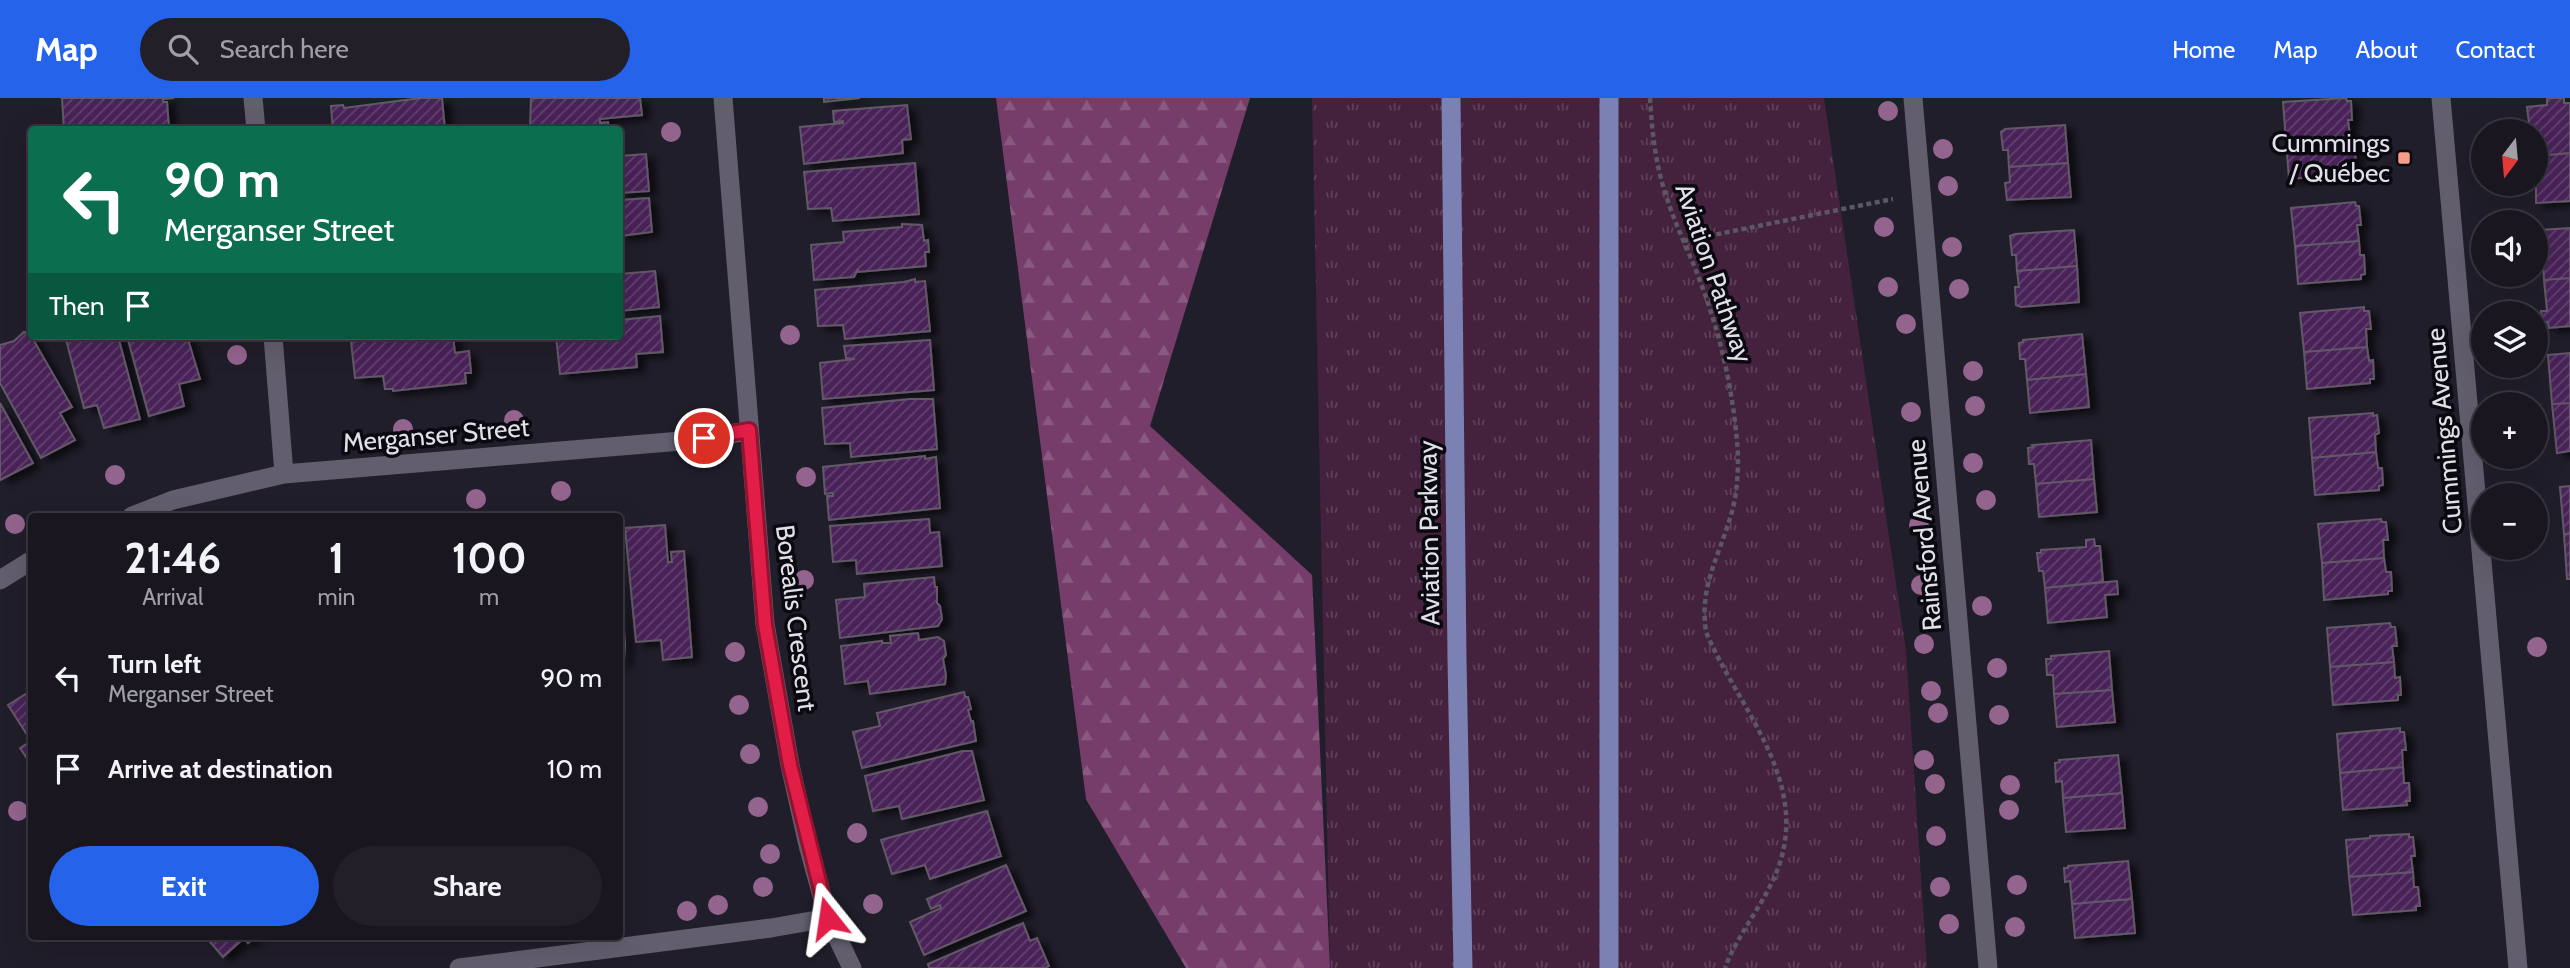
<!DOCTYPE html>
<html lang="en">
<head>
<meta charset="utf-8">
<style>
	body { margin:0; font-family:Cabin,sans-serif; background:#221f29; color:#f1f3f6; height:100vh; display:flex; flex-direction:column; font-size:26px; white-space:nowrap }
	* { box-sizing:border-box; margin:0 }
	p { font-size:23px; color:#9f9fa5 }
	.icon { flex:none; width:38px; height:38px; fill:none; stroke:currentColor; stroke-width:2; stroke-linecap:round; stroke-linejoin:round }
	.map { position:relative; flex:1; overflow:hidden }
	.panel { position:absolute; left:28px; top:415px; width:595px; height:427px; display:flex; flex-direction:column; background:#191620; border-radius:7px; box-shadow:0 7px 28px #0002,0 0 0 2px #37353e }
	.panel>* { flex:none }
	.hud { position:absolute; left:28px; top:28px; width:595px; height:214px; border-radius:7px; box-shadow:0 7px 28px #0002,0 0 0 2px #37353e; background:#0b6e4f; color:#fff; overflow:hidden }
	.needle { width:46px; rotate:196deg }
	.buttons { position:absolute; left:2471px; top:21px; display:grid; gap:14px }
	.buttons a { display:grid; place-items:center; width:77px; height:77px; border-radius:50%; background:#191620; box-shadow:0 7px 28px #0002,0 0 0 2px #37353e; font-size:35px }
	.pin { position:absolute; display:grid; place-items:center; width:60px; height:60px; color:#fff; margin:-30px; border:4px solid #fff; border-radius:50%; box-shadow:0 2px 7px #0007 }
	.me { position:absolute; width:77px; margin:-38px; rotate:345deg; stroke-linejoin:round; filter:drop-shadow(0 0 5px #0008) }
	.turn { display:flex; align-items:center; gap:24px; height:147px; padding:0 21px; font-size:32px }
	.turn .icon { width:91px; height:91px; stroke-width:2.5 }
	.turn b { display:block; font-size:49px; line-height:60px }
	.then { display:flex; align-items:center; height:66px; padding:0 21px; background:#0003; gap:14px; font-size:26px }
	.eta { display:flex; justify-content:space-evenly; align-items:center; height:119px; text-align:center }
	.eta b { font-size:42px; font-weight:700; line-height:49px }
	.button { display:flex; gap:14px; margin-top:auto; padding:14px 21px }
	.button a { flex:1; height:80px; border-radius:42px; background:#2563eb; color:#fff; font-size:28px; font-weight:700; line-height:80px; text-align:center }
	.button a+a { background:#221f29; color:#f1f3f6 }
	ul { padding:0; list-style:none }
	li { display:flex; align-items:center; gap:21px; height:91px; padding:0 21px }
	li div { flex:1 }
	li b { display:block; font-size:26px }
	li em { font-style:normal }
	header { display:flex; align-items:center; gap:42px; box-sizing:border-box; height:98px; padding:0 35px; background:#2563eb; color:#fff }
	header strong { font-size:33px }
	nav { display:flex; gap:38px; margin-inline-start:auto; font-size:24px }
	.search { width:490px; height:63px; background:#221f29; display:flex; align-items:center; gap:18px; box-sizing:border-box; padding:0 24px; border-radius:38px; color:#9f9fa5; font-size:26px }
	.map>svg:first-child { display:block }
	.grass { fill:url(#grass-tufts) }
	.forest { fill:url(#forest-firs) }
	.building { fill:url(#building-hatch); stroke:#635967; stroke-width:2; filter:url(#shadow) }
	.lines { fill:none; stroke-linecap:round; stroke-linejoin:round }
	.path { stroke:#5b5864; stroke-width:4.5; stroke-dasharray:5 3.5; stroke-linecap:butt }
	.minor { stroke:#625e6e; stroke-width:19 }
	.tertiary { stroke:#625e6e; stroke-width:19 }
	.primary { stroke:#7c81b3; stroke-width:19 }
	.tree { fill:#93648e }
	.route-casing { stroke:#92132f; stroke-width:18 }
	.route { stroke:#e11d48; stroke-width:12 }
	.poi-dot { fill:#f49e8a; stroke:#0a090f; stroke-width:2.5 }
	.labels { text-anchor:middle; stroke-width:7; stroke-linejoin:round; paint-order:stroke }
	.poi-label { font-size:26px; fill:#e1dfe8; stroke:#0a090f; text-anchor:end }
	.street-label { font-size:26px; fill:#e1dfe8; stroke:#0a090f }
</style>
</head>
<body>
<header>
<strong>Map</strong>
<div class="search"><svg class="icon" aria-label="search" viewBox="0 0 24 24"><circle cx="10" cy="10" r="6"/><path d="M15 15l6 6"/></svg>Search here</div>
<nav><a>Home</a><a>Map</a><a>About</a><a>Contact</a></nav>
</header>
<div class="map">
<svg width="2570" height="870" viewBox="0 0 2570 870">
	<defs>
		<pattern id="grass-tufts" width="24" height="20" patternUnits="userSpaceOnUse" patternTransform="scale(1.75)"><rect width="24" height="20" fill="#44213d"/><path d="M3 7l-1-3M5 7V3M7 7l1-3M15 17l-1-3M17 17v-4M19 17l1-3" fill="none" stroke="#5f4159"/></pattern>
		<pattern id="forest-firs" width="22" height="20" patternUnits="userSpaceOnUse" patternTransform="scale(1.75)"><rect width="22" height="20" fill="#763d6b"/><path d="M5 1l3.5 6h-7zM16 11l3.5 6h-7z" fill="#895980"/></pattern>
		<pattern id="building-hatch" width="6" height="6" patternUnits="userSpaceOnUse" patternTransform="scale(1.75)"><rect width="6" height="6" fill="#492258"/><path d="M-1 1l2-2M0 6l6-6M5 7l2-2" fill="none" stroke="#634270"/></pattern>
		<filter id="shadow"><feDropShadow dx="8" dy="4.5" stdDeviation="3.5" flood-color="#0009"/></filter>
	</defs>
	<rect width="100%" height="100%" fill="#211e2b"/>
	<path class="grass" d="M1312 0H1824L1906 553 1927 870H1330Z"/>
	<path class="forest" d="M996 0H1250L1150 328 1312 477 1330 870H1186L1086 701Z"/>
	<path class="building" d="M62 0H174L163 1V4H167L169 30 149 32H64Z
		M421 0H442L445 32H333L331 8 343 7 344 10Z
		M531 0H640L642 17 600 21V25L608 24 609 32H534L530 30Z
		M824 0H860L824 4Z
		M2346 0 2347 3H2351L2352 22H2348L2350 38 2286 43 2283 4Z
		M2547 0H2564V5H2570V55L2536 58V33H2530L2527 9 2547 7Z
		M907 7 911 41 902 42 903 55 804 66 800 29 843 25V23L834 24 833 13Z
		M2065 27 2068 65 2009 69 2008 52H2003L2001 34 2005 31Z
		M2350 38 2351 52H2355L2356 71 2352 72V76L2289 81 2286 43Z
		M2570 55V103L2536 105V58Z
		M646 56 649 93 620 95V58Z
		M915 65 919 116 833 123 831 110 808 111 804 74Z
		M2068 65 2071 99 2007 102 2005 85 2010 84 2009 69Z
		M649 100 652 134 620 138V102Z
		M2355 104 2356 108H2359L2361 127H2357L2359 143 2295 148 2291 110Z
		M902 126 922 127 924 143 928 142 929 154H925L926 168 858 174V171L854 179 814 182 811 147 844 144 843 134 902 129Z
		M2570 130V180L2544 182 2542 150H2536V140H2541L2540 132Z
		M2074 132 2077 168 2017 173 2016 157H2012L2010 138 2015 136Z
		M2359 143 2360 157H2364L2365 176 2361 177V181L2298 186 2295 148Z
		M2077 168 2079 204 2021 209 2016 207 2015 189H2019L2017 173Z
		M655 173 659 209 620 213V176Z
		M2570 180V228L2549 230 2548 224H2542L2541 213H2547L2544 182Z
		M915 181V184L925 183 930 233 845 241 843 227 818 228 815 192 904 184Z
		M2364 209V213H2369L2371 231H2366L2367 249 2304 254 2300 215Z
		M660 218 663 254 636 256 637 269 560 276 556 238H620V222Z
		M24 234 30 236 72 309 60 315 75 342 41 360 0 285V247L14 243Z
		M2082 236 2086 276 2027 282 2025 261H2020L2019 245 2023 244V242Z
		M65 238H118L140 321 104 330 97 307 84 310Z
		M127 238H187L200 281 179 286 184 308 149 318Z
		M398 238H453L455 255 469 253 471 275H465L466 285 393 293V291H385L383 278 355 280 351 243Z
		M930 242 934 292 823 301 820 265 855 261 846 260 844 248Z
		M2367 249 2369 263 2373 262 2374 281H2370V285L2307 291 2304 254Z
		M2570 255V305L2552 306 2548 257Z
		M2086 276 2089 309 2030 315 2027 282Z
		M910 301H933L937 351 851 359 850 345 825 346 822 310Z
		M0 305 33 365 0 382Z
		M2570 305V353L2557 355 2552 306Z
		M2373 315V318L2377 317 2379 335 2375 337 2376 354 2312 360 2309 320Z
		M2091 342 2094 381 2036 386 2034 366H2029L2028 350 2033 349 2032 347Z
		M2376 354 2378 370H2382L2383 387 2379 388V392L2315 397 2312 360Z
		M925 358V361L936 359 940 410 829 422 827 398H833V395L825 396 823 369Z
		M2094 381 2097 414 2039 419 2036 386Z
		M2570 388V436H2564L2560 389Z
		M929 421 930 435 939 434 942 468 857 476 856 462 833 464 830 428Z
		M2381 421 2382 424H2386L2388 442H2383L2384 460 2322 465 2318 426Z
		M665 427 668 464H672L671 454 684 453 692 559 663 562 661 542 636 544 625 430Z
		M2564 436H2570V481H2567Z
		M2094 441 2095 448H2100L2103 484 2045 490 2043 473H2039L2037 455H2041V452L2086 449V442Z
		M2384 460 2386 474H2391L2392 493H2388V496L2324 502 2322 465Z
		M620 479 625 547 624 562 620 568Z
		M934 479 935 489H937V505L940 508 942 521 938 528 840 540 836 502 865 499 864 486Z
		M2117 483 2118 496 2105 497 2107 519 2048 525 2045 490Z
		M2390 525 2391 529H2395L2397 548H2392L2394 564 2330 569 2327 530Z
		M918 535 919 542 938 539 944 543 946 557 943 561 946 577 945 586 870 596 868 583 845 586 841 548 882 543V545H891L890 538Z
		M2109 553 2112 592 2054 596 2053 577H2047L2046 561H2051V558Z
		M2394 564 2395 580 2400 579 2401 597H2398V602L2333 607 2330 569Z
		M32 592V668L20 650 31 643 8 607Z
		M2112 592 2115 624 2057 629 2054 596Z
		M964 594 965 599H968L971 611 968 612 971 623H973L976 643 862 670 853 634 880 628 877 615Z
		M2400 630V634H2404L2406 652H2402L2403 669 2340 675 2337 636Z
		M963 653H972L984 702 902 721 899 708 873 713 865 678Z
		M2118 657 2122 695 2063 700 2062 683 2056 684 2055 665 2060 664 2059 662Z
		M2403 669 2404 685H2409L2410 703H2406L2407 707 2343 712 2340 675Z
		M2122 695 2125 730 2066 734 2063 700Z
		M987 713 1001 758 930 781 925 767 892 776 881 742Z
		M2409 736V739H2413L2415 758H2411L2413 774 2349 779 2346 742 2370 740V738Z
		M2128 763 2132 801 2072 806 2070 783 2065 784 2064 770H2068V768Z
		M1006 767 1026 813 924 857 910 824 941 810 940 807 931 811 927 801Z
		M2413 774 2414 789H2418L2420 808H2416V812L2353 817 2349 779Z
		M2132 801 2135 835 2075 840 2072 806Z
		M1023 825 1030 843 1037 840 1049 868 1045 870H929L928 866Z
		M205 838H256L248 845 244 840 223 859Z"/>
	<g class="lines">
		<path class="path" d="M1650 0C1652 32 1655 64 1665 94 1674 125 1689 153 1700 183 1720 235 1732 288 1737 343 1739 366 1738 394 1731 417 1719 459 1699 488 1706 534 1736 606 1806 677 1781 761 1770 800 1739 832 1725 870
			M1683 143 1893 101"/>
		<path class="minor" d="M253 0 256 32
			M723 0 765 526 790 667 808 747 828 820 852 870
			M1913 0 1988 870
			M273 238 284 376
			M132 418 173 402 284 376 681 343 749 333
			M0 482 32 462
			M459 870 771 830 828 820"/>
		<path class="tertiary" d="M2441 0 2518 870"/>
		<path class="primary" d="M1451 0 1457 561 1463 870
			M1609 870V0"/>
	</g>
	<g class="tree">
		<circle cx="1888" cy="13" r="10"/>
		<circle cx="671" cy="34" r="10"/>
		<circle cx="1943" cy="51" r="10"/>
		<circle cx="1948" cy="88" r="10"/>
		<circle cx="1884" cy="129" r="10"/>
		<circle cx="1952" cy="149" r="10"/>
		<circle cx="1888" cy="189" r="10"/>
		<circle cx="1959" cy="191" r="10"/>
		<circle cx="1906" cy="226" r="10"/>
		<circle cx="790" cy="237" r="10"/>
		<circle cx="237" cy="257" r="10"/>
		<circle cx="1973" cy="273" r="10"/>
		<circle cx="1975" cy="308" r="10"/>
		<circle cx="1911" cy="314" r="10"/>
		<circle cx="514" cy="322" r="10"/>
		<circle cx="403" cy="331" r="10"/>
		<circle cx="1973" cy="365" r="10"/>
		<circle cx="115" cy="377" r="10"/>
		<circle cx="806" cy="379" r="10"/>
		<circle cx="561" cy="393" r="10"/>
		<circle cx="476" cy="401" r="10"/>
		<circle cx="1986" cy="402" r="10"/>
		<circle cx="15" cy="426" r="10"/>
		<circle cx="1919" cy="427" r="10"/>
		<circle cx="804" cy="482" r="10"/>
		<circle cx="1921" cy="487" r="10"/>
		<circle cx="1982" cy="508" r="10"/>
		<circle cx="1924" cy="546" r="10"/>
		<circle cx="2537" cy="549" r="10"/>
		<circle cx="735" cy="554" r="10"/>
		<circle cx="1997" cy="570" r="10"/>
		<circle cx="1931" cy="593" r="10"/>
		<circle cx="739" cy="607" r="10"/>
		<circle cx="1938" cy="615" r="10"/>
		<circle cx="1999" cy="617" r="10"/>
		<circle cx="750" cy="656" r="10"/>
		<circle cx="1924" cy="662" r="10"/>
		<circle cx="1935" cy="686" r="10"/>
		<circle cx="2010" cy="687" r="10"/>
		<circle cx="758" cy="709" r="10"/>
		<circle cx="2009" cy="712" r="10"/>
		<circle cx="18" cy="713" r="10"/>
		<circle cx="857" cy="735" r="10"/>
		<circle cx="1936" cy="738" r="10"/>
		<circle cx="770" cy="756" r="10"/>
		<circle cx="2017" cy="787" r="10"/>
		<circle cx="763" cy="789" r="10"/>
		<circle cx="1940" cy="789" r="10"/>
		<circle cx="873" cy="806" r="10"/>
		<circle cx="718" cy="807" r="10"/>
		<circle cx="687" cy="813" r="10"/>
		<circle cx="1949" cy="826" r="10"/>
		<circle cx="2015" cy="829" r="10"/>
	</g>
	<g class="lines">
		<defs>
			<path id="route" d="M704 340 749 332 765 527 790 667 828 820"/>
		</defs>
		<use href="#route" class="route-casing"/>
		<use href="#route" class="route"/>
	</g>
	<rect class="poi-dot" x="2397" y="53" width="14" height="14" rx="3.5"/>
	<g class="labels">
		<g class="poi-label">
			<text x="2390" y="54">Cummings<tspan x="2390" dy="30">/ Québec</tspan></text>
		</g>
		<g class="street-label">
			<text transform="translate(1714 175) rotate(71)" y="9">Aviation Pathway</text>
			<text transform="translate(2444 333) rotate(-95)" y="9">Cummings Avenue</text>
			<text transform="translate(436 337) rotate(-5)" y="9">Merganser Street</text>
			<text transform="translate(1429 435) rotate(-91)" y="9">Aviation Parkway</text>
			<text transform="translate(1924 437) rotate(-95)" y="9">Rainsford Avenue</text>
			<text transform="translate(796 520) rotate(83)" y="9">Borealis Crescent</text>
		</g>
	</g>
</svg>
<div class="buttons">
<a><svg class="needle" viewBox="-14 -14 28 28"><path d="M0-13l5 13h-10z" fill="#e53935"/><path d="M0 13l5-13h-10z" fill="#9f9fa5"/></svg></a>
<a><svg class="icon" aria-label="sound" viewBox="0 0 24 24"><path d="M4 9h4l5-4v14l-5-4H4zM17 9q2 3 0 6"/></svg></a>
<a><svg class="icon" aria-label="layers" viewBox="0 0 24 24"><path d="M12 4l9 5-9 5-9-5zM3 14l9 5 9-5"/></svg></a>
<a>+</a>
<a>−</a>
</div>
<div class="pin" style="left:704px;top:340px;background:#d93025"><svg class="icon" aria-label="arrive" viewBox="0 0 24 24"><path d="M6 21V4h12l-3 4 3 4H6"/></svg></div>
<svg class="me" style="left:828px;top:820px" viewBox="-20 -20 40 40"><path d="M0-17L14 15 0 8-14 15z" fill="#e11d48" stroke="#fff" stroke-width="4"/></svg>
<div class="hud">
<div class="turn"><svg class="icon" aria-label="left" viewBox="0 0 24 24"><path d="M17 20v-9H6M10 6l-5 5 5 5"/></svg><div><b>90 m</b>Merganser Street</div></div>
<div class="then">Then<svg class="icon" aria-label="arrive" viewBox="0 0 24 24"><path d="M6 21V4h12l-3 4 3 4H6"/></svg></div>
</div>
<section class="panel">
<div class="eta">
<div><b>21:46</b><p>Arrival</p></div>
<div><b>1</b><p>min</p></div>
<div><b>100</b><p>m</p></div>
</div>
<ul>
<li><svg class="icon" aria-label="left" viewBox="0 0 24 24"><path d="M17 20v-9H6M10 6l-5 5 5 5"/></svg><div><b>Turn left</b><p>Merganser Street</p></div><em>90 m</em></li>
<li><svg class="icon" aria-label="arrive" viewBox="0 0 24 24"><path d="M6 21V4h12l-3 4 3 4H6"/></svg><div><b>Arrive at destination</b></div><em>10 m</em></li>
</ul>
<div class="button"><a>Exit</a><a>Share</a></div>
</section>
</div>
</body>
</html>
